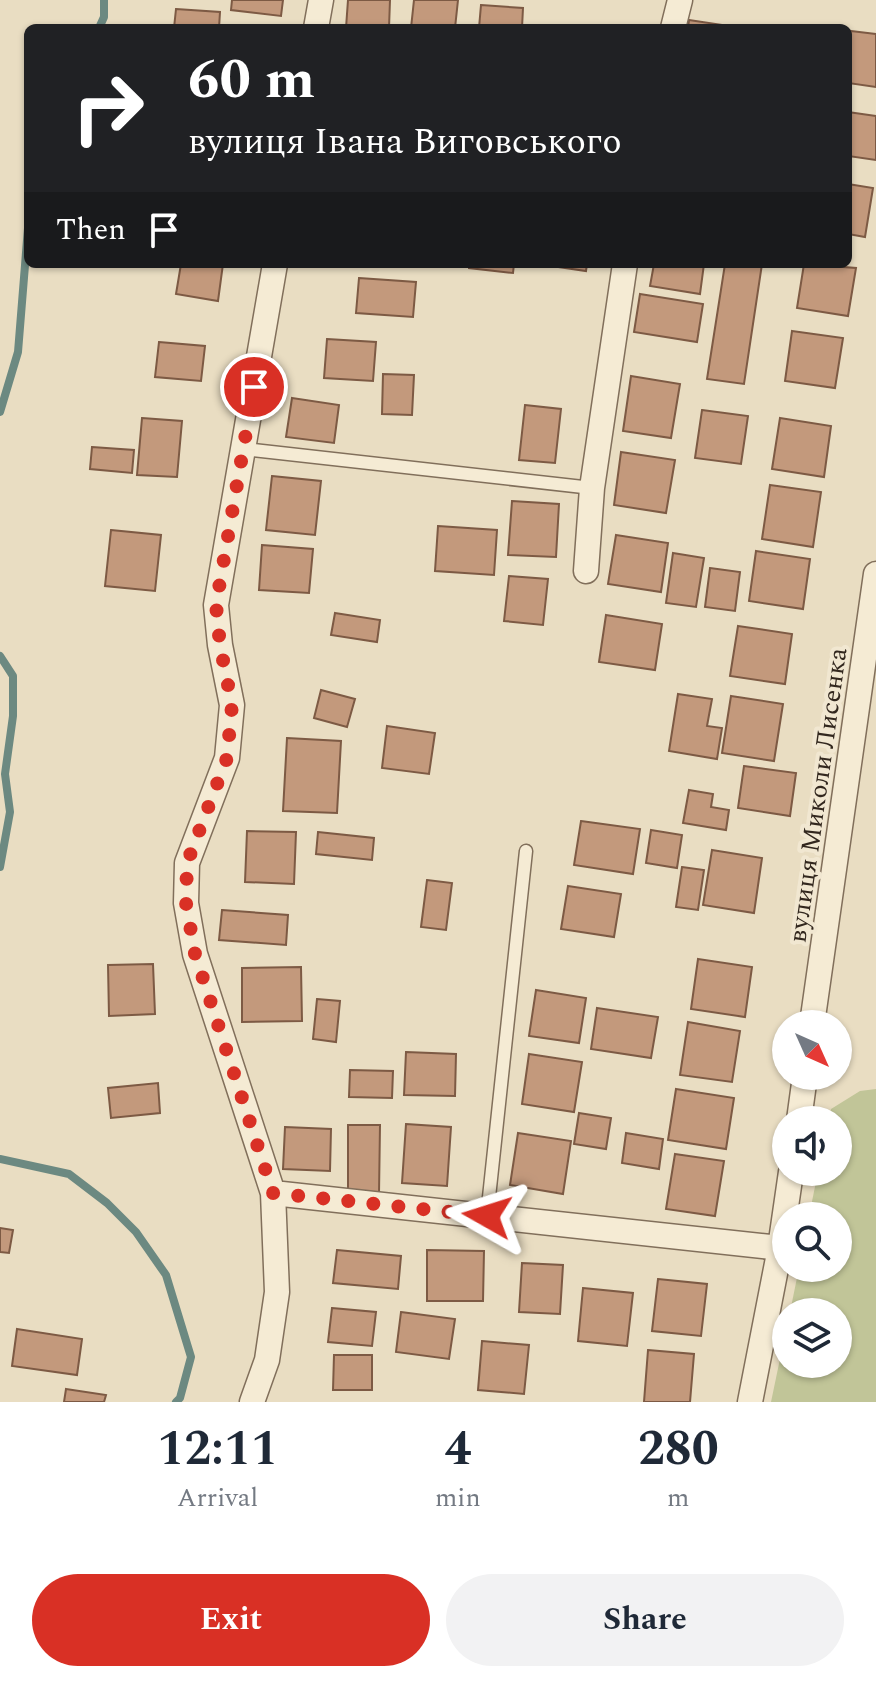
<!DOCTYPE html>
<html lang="en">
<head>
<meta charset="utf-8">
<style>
	body { margin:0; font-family:Spectral,serif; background:#f2f2f3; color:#1f2937; height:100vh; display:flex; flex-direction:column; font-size:30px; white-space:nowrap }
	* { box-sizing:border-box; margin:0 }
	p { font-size:26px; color:#747a83 }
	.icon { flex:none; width:44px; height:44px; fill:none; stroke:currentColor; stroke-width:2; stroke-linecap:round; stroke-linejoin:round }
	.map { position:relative; height:1402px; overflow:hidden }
	.sheet { display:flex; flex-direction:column; background:#fff; flex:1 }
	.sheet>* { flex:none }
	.top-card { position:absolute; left:24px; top:24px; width:828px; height:244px; border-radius:12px; box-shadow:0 2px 6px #0004; background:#202124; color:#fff; overflow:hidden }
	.needle { width:52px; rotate:135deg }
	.controls { position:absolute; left:772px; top:1010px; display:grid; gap:16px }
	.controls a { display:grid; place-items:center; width:80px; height:80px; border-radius:50%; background:#fff; box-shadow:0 2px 6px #0004; font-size:40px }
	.pin { position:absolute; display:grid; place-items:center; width:68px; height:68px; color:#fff; margin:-34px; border:4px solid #fff; border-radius:50%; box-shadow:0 2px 8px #0007 }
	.me { position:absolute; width:88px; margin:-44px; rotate:276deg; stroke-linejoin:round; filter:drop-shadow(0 0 6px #0008) }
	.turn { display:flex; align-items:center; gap:28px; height:168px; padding:0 32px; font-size:36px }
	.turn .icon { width:104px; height:104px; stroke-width:2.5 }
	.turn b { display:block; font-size:56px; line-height:68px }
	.then { display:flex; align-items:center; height:76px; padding:0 32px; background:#0003; gap:16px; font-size:30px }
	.eta { display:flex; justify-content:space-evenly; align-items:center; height:136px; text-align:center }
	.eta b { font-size:48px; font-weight:700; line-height:56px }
	.cta { display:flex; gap:16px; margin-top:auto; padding:16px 32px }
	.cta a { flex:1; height:92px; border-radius:48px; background:#d93025; color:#fff; font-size:32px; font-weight:700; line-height:92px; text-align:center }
	.cta a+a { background:#f2f2f3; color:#1f2937 }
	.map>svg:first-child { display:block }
	.green { fill:#c1c598 }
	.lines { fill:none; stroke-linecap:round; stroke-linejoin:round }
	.stream { stroke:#6c8981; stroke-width:8 }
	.building { fill:#c3997c; stroke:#7d5a44; stroke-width:2 }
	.lane-casing { stroke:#816f5b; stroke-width:15 }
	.street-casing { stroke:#816f5b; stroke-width:27 }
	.lane { stroke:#f5ebd4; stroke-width:12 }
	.street { stroke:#f5ebd4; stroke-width:24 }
	.route { stroke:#d93025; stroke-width:14; stroke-dasharray:0 25.2 }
	.labels { text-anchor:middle; stroke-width:8; stroke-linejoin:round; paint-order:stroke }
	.street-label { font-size:26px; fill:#32271e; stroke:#f1e7d1 }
</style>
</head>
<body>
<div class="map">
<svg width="876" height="1402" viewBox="0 0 876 1402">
	<rect width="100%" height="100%" fill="#e9ddc2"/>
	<path class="green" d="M876 1089V1402H771L786 1330V1364H838V1312H790L799 1268H838V1216H809L818 1172H838V1120H829L831 1109 860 1091Z"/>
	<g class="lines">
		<path class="stream" d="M99 28 104 17V0
			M0 412 18 352 28 228
			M0 656 13 676V716L5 774 10 812 0 867
			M0 1159 69 1174 107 1203 136 1232 166 1275 191 1357 180 1398 176 1402"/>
	</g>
	<path class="building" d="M232 0H283L281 16 231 10Z
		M348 0H390L389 28H346Z
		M414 0H458L455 28H411Z
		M481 5 523 8 522 28H479Z
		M176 9 220 12 219 28H174Z
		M689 20 736 27V28H688Z
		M851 31 876 34V87L848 83Z
		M848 112 876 116V160L848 156Z
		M848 184 873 188 865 237 848 234Z
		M181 264H223L218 301 176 294Z
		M469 264H514L513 273 469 268Z
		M538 264H587L586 271Z
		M654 264H704L700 294 650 286Z
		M725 264H762L744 384 707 379Z
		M804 264 856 268 848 316 797 308Z
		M359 278 416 282 413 317 356 313Z
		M640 294 703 304 697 342 634 332Z
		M792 331 843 338 835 388 785 381Z
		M327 339 376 342 373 381 324 378Z
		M159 342 205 346 201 381 155 377Z
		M383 374 414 375 412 415 382 414Z
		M631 376 680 384 671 438 623 431Z
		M292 398 339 405 334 443 286 437Z
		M525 405 561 409 555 463 519 460Z
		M702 410 748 416 741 464 695 458Z
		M142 418 182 421 177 477 137 475Z
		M780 418 831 426 824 477 772 469Z
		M92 447 134 450 132 473 90 469Z
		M621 452 675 460 666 513 614 505Z
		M272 476 321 481 315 535 266 530Z
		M770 485 821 492 813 547 762 539Z
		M512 501 559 504 556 557 508 555Z
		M438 526 497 530 494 575 435 571Z
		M111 530 161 535 155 591 105 586Z
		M616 535 668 543 661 592 608 584Z
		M262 545 313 549 309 593 259 590Z
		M756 551 810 559 803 609 749 601Z
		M673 553 704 558 696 607 666 603Z
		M710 568 740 572 735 611 705 607Z
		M509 576 548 579 543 625 504 621Z
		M335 613 380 620 377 642 331 635Z
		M606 615 662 624 655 670 599 662Z
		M738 626 792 634 785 684 730 676Z
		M321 690 355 699 347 727 314 718Z
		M678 694 712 699 707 726 722 728 717 759 669 751Z
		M731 696 783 704 774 761 722 753Z
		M387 726 435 733 429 774 382 768Z
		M287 738 341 741 337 813 283 811Z
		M744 766 796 773 790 816 738 808Z
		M689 790 713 794 711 807 729 810 726 830 683 823Z
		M581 821 640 829 633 874 574 865Z
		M651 830 682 835 677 868 646 863Z
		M247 831 296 832 294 884 245 882Z
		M318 832 374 838 372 860 316 854Z
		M712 850 762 858 754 913 703 905Z
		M682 867 704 870 698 910 676 907Z
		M427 880 452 883 446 930 421 927Z
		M568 886 621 894 614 937 561 929Z
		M222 910 288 915 286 945 219 940Z
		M698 959 752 967 745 1017 691 1009Z
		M153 964 155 1014 109 1016 108 965Z
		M301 967 302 1021 242 1022V968Z
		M536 990 586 998 579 1043 529 1036Z
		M317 999 340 1001 336 1042 313 1039Z
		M597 1008 658 1017 651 1058 591 1049Z
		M688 1022 740 1031 732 1082 680 1075Z
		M406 1052 456 1054 455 1096 404 1095Z
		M529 1054 582 1062 574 1112 522 1104Z
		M350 1070 393 1071 392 1098 349 1097Z
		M158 1083 160 1113 111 1118 108 1088Z
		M676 1089 734 1098 726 1149 668 1140Z
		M579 1113 611 1118 606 1149 574 1144Z
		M406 1124 451 1127 447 1186 402 1183Z
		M348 1125H380L379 1194H348Z
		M285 1127 331 1129 330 1171 283 1169Z
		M518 1133 571 1141 563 1194 510 1185Z
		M626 1133 663 1139 659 1169 622 1163Z
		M675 1154 724 1161 715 1216 666 1209Z
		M0 1228 13 1230 9 1253 0 1252Z
		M337 1250 401 1256 398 1289 333 1283Z
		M427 1250 484 1251 483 1301H427Z
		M522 1263 563 1265 560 1314 519 1312Z
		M658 1279 707 1284 701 1336 652 1331Z
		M583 1288 633 1293 627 1346 578 1341Z
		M332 1308 376 1312 372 1346 328 1342Z
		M401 1312 455 1319 449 1359 396 1352Z
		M17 1329 82 1339 77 1375 12 1366Z
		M482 1341 529 1345 524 1394 478 1390Z
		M648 1350 694 1354 690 1402H644Z
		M334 1355H372V1390H333Z
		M66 1389 106 1395 104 1402H64Z"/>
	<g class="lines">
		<defs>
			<path id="lane" d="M244 449 592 488
				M487 1216 526 851"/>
			<path id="street" d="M316 28 321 0
				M673 28 680 0
				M586 571 592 488 625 264
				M812 1024 876 574
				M799 1120 805 1076
				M273 1193 780 1248
				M252 1402 267 1360 277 1292 273 1193 195 954 186 903 187 863 227 758 232 705 220 645 216 605 275 264
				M750 1402 780 1248 791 1172"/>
		</defs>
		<use href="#lane" class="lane-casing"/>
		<use href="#street" class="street-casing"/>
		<use href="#lane" class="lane"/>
		<use href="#street" class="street"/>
	</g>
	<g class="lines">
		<path class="route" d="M254 387 216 605 220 645 232 705 227 758 187 863 186 903 195 954 273 1193 487 1216"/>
	</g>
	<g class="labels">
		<g class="street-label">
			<text transform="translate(817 795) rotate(-82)" y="9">вулиця Миколи Лисенка</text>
		</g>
	</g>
</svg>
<div class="controls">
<a><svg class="needle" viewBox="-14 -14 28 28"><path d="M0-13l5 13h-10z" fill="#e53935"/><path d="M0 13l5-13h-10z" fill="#747a83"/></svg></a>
<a><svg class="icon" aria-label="sound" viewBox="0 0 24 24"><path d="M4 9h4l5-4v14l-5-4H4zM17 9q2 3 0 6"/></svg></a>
<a><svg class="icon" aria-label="search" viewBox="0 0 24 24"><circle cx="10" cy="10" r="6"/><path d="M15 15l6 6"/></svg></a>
<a><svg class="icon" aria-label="layers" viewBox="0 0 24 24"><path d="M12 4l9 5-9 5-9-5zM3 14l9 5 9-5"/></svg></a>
</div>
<div class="pin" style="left:254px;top:387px;background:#d93025"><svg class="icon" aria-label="arrive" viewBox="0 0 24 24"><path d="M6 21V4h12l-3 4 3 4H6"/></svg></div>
<svg class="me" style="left:487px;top:1216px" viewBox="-20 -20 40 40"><path d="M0-17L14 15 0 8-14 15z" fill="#d93025" stroke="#fff" stroke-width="4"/></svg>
<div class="top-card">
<div class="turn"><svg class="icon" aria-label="right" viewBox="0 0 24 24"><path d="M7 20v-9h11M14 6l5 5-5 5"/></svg><div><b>60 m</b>вулиця Івана Виговського</div></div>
<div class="then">Then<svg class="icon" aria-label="arrive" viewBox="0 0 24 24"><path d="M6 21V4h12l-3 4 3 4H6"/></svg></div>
</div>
</div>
<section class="sheet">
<div class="eta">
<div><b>12:11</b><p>Arrival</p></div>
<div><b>4</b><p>min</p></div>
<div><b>280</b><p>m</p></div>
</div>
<div class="cta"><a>Exit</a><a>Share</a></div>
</section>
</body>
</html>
